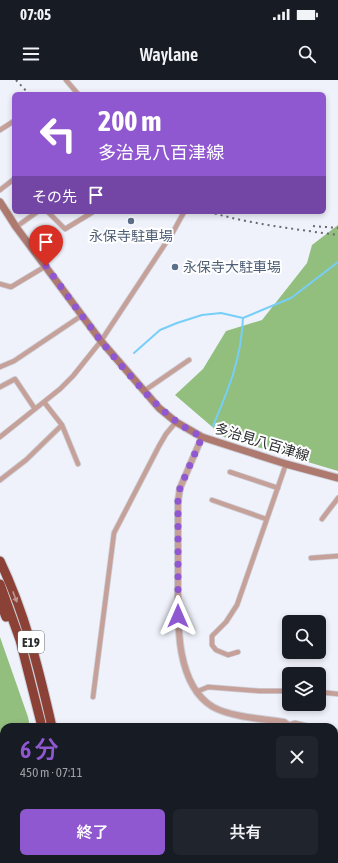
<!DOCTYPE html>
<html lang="ja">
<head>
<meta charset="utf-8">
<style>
	body { margin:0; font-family:"Asap Condensed","Noto Sans JP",sans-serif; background:#20242c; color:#f1f3f6; height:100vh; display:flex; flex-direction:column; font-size:15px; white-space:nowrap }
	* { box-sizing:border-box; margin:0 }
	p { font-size:13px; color:#9ea1a6 }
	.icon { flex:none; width:22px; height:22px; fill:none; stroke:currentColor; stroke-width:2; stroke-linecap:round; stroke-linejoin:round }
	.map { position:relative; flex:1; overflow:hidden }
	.side { position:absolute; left:0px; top:643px; width:338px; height:140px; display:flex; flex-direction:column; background:#171b24; border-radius:12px 12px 0 0; box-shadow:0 2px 6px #0003 }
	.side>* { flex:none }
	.top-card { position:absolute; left:12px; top:12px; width:314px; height:122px; border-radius:6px; box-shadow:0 2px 6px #0003; background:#9058d0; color:#fff; overflow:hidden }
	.fabs { position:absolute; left:282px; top:535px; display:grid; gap:8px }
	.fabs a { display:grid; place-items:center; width:44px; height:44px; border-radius:6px; background:#171b24; box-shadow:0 2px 6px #0003; font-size:20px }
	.pin { position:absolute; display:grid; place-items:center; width:34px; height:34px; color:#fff; margin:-41px -17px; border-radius:50% 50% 50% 0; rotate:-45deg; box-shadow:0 0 4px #0007 }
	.pin .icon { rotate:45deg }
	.me { position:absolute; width:44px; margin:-22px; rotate:0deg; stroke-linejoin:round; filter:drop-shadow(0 0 3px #0008) }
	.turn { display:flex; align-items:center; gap:14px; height:84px; padding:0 20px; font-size:18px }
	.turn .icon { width:52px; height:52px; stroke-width:2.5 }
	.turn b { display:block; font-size:28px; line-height:34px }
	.then { display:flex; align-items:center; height:38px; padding:0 20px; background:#0003; gap:8px; font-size:15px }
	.round { display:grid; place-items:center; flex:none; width:42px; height:42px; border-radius:6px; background:#20242c }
	.headline { display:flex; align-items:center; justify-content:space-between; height:68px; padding:0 20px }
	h1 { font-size:24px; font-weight:600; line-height:30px; color:#9058d0 }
	.primary-button { display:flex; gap:8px; margin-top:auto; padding:8px 20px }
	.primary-button a { flex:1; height:46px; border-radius:6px; background:#9058d0; color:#fff; font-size:16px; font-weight:600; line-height:46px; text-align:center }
	.primary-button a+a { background:#20242c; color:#f1f3f6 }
	.status { display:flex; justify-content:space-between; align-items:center; height:28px; padding:0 20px; background:#171b24; direction:ltr }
	.status svg { height:11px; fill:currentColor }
	header { display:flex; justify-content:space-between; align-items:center; height:52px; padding:0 20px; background:#171b24; font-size:18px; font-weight:600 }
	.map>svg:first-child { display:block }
	.forest { fill:#92bf7e }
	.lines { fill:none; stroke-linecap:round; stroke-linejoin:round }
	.stream { stroke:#77cef7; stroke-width:2 }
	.minor-casing { stroke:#cdcfd7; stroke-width:6 }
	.tertiary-casing { stroke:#cdcfd7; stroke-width:8 }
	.secondary-casing { stroke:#cdcfd7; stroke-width:9 }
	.motorway-casing { stroke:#cdcfd7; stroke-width:11 }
	.minor { stroke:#c6a19a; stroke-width:4.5 }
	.tertiary { stroke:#c6a19a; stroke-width:6 }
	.secondary { stroke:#ae796f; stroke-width:7 }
	.motorway { stroke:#8b4136; stroke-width:9 }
	.rail { stroke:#68696e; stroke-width:2; stroke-dasharray:2 4; stroke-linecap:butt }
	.oneway { fill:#bf9690 }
	.route { stroke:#9058d0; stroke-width:7; stroke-dasharray:0 12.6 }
	.service-dot { fill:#5c6f8a; stroke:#fff; stroke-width:1.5 }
	.labels { text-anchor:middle; stroke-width:4; stroke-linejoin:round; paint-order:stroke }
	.shield { fill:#fff; stroke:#6c6d6f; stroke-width:1 }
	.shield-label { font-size:13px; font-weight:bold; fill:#2d2e31 }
	.service-label { font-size:14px; fill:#4e5e75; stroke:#fff }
	.street-label { font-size:14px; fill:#2d2e31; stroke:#fff }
</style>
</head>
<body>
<div class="status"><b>07:05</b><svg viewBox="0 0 49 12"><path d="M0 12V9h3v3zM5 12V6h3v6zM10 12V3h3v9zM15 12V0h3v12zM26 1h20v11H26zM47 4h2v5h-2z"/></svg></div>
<header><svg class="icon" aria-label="menu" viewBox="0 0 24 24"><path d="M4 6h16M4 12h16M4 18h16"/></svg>Waylane<svg class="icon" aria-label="search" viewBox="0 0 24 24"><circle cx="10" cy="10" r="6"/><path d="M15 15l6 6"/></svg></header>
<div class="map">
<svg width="338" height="783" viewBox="0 0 338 783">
	<rect width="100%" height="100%" fill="#f0f2fb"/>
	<path class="forest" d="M338 145V391L224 357 175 315 203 289 226 251 262 240 307 183 312 165Z
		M0 557 28 637 30 647H4V779H66L68 783H0Z"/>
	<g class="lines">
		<path class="stream" d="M134 273 160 250 177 243 202 235 221 233 243 238 291 218 338 182
			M213 346C229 308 241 280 243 238"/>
		<defs>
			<path id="minor" d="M66 0 78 14
				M0 50 14 41
				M0 110 14 99
				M48 132 65 149 93 132
				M16 147 37 132
				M0 204 11 207 46 186
				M0 287 14 281 81 236
				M0 307 15 299 35 329
				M144 311 189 280
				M44 322 62 345 78 384
				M0 357 60 309 73 296 101 261 173 152 184 132
				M230 392 278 408
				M0 400 26 380 62 345
				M212 420 266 439
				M322 439 338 418
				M311 478 338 476
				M238 572 228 575 216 570 212 565V556L226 542 237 525 286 384
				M196 612 208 607 259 611H289
				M319 612 338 614
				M93 617 114 453 159 366 166 354 176 342
				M288 645 295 643 313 647
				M334 651 338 652
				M334 748 338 736
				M334 768 338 770
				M203 779 215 783
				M159 783 160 779
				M283 783 285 779
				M322 783 323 779"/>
			<path id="tertiary" d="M202 357 180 408 178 421C178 445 178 470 178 494 178 534 173 603 213 627 231 637 263 639 284 642L288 645V647
				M243 783 245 779"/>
			<path id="secondary" d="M0 122 16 147 101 261 159 328 176 342 202 357 286 384 338 398"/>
			<path id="motorway" d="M0 481C25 533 39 590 52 647
				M0 504 20 560 42 647
				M0 522 6 537
				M76 779 77 783
				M86 779 87 783"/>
		</defs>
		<use href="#minor" class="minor-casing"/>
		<use href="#tertiary" class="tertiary-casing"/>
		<use href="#secondary" class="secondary-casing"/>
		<use href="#motorway" class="motorway-casing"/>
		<use href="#minor" class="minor"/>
		<use href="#tertiary" class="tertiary"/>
		<use href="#secondary" class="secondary"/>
		<use href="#motorway" class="motorway"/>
		<path class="rail" d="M16 0 29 14
			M209 132C251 144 294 149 338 155
			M313 146 338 148"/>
	</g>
	<defs><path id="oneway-solid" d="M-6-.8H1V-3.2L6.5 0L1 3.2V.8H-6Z"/></defs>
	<use class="oneway" href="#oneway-solid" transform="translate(15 517) rotate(69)"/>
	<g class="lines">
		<path class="route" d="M46 186C72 222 97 258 126 291 151 319 168 340 202 357L180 408 178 421V536"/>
	</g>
	<g class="service-dot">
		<circle cx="131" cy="141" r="4"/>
		<circle cx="175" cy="187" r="4"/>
	</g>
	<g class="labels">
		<rect class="shield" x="18" y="551" width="26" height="22" rx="3"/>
		<g class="shield-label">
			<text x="31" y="567">E19</text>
		</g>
		<g class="service-label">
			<text x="131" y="161">永保寺駐車場</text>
			<text x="183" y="192" text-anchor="start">永保寺大駐車場</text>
		</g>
		<g class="street-label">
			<text transform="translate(262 362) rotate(17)" y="5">多治見八百津線</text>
		</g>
	</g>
</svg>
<div class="fabs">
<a><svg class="icon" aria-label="search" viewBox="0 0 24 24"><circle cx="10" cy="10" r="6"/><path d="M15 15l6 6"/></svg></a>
<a><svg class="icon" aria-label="layers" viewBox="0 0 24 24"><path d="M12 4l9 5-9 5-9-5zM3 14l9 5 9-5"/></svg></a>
</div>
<div class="pin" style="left:46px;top:186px;background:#d93025"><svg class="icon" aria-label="arrive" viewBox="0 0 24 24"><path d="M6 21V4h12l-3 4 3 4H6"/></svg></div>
<svg class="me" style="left:178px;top:536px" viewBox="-20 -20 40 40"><path d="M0-17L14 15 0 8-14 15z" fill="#9058d0" stroke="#fff" stroke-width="4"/></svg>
<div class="top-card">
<div class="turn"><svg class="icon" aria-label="left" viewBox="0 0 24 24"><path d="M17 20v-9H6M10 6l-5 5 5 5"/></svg><div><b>200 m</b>多治見八百津線</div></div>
<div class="then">その先<svg class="icon" aria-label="arrive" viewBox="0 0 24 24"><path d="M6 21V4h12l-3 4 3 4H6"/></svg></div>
</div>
<section class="side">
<div class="headline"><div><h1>6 分</h1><p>450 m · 07:11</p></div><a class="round"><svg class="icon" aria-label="close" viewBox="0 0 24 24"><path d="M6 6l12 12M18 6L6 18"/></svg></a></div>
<div class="primary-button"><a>終了</a><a>共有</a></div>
</section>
</div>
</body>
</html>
